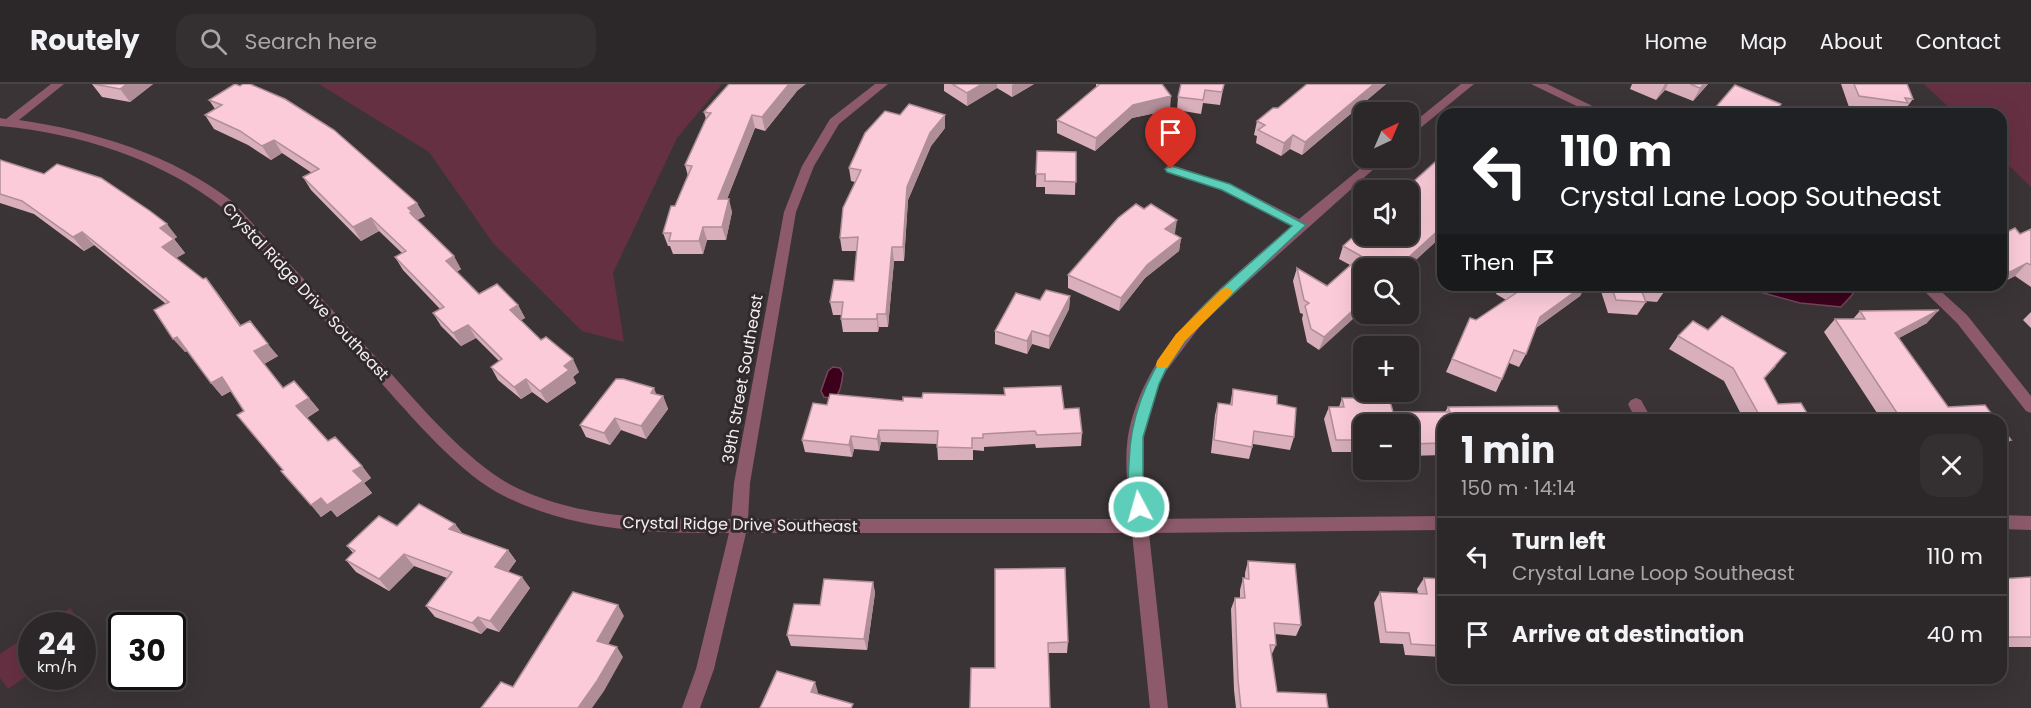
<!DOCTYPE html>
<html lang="en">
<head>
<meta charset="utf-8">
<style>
	body { margin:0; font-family:Poppins,sans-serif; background:#342f30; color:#f1f3f6; height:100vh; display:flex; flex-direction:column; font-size:22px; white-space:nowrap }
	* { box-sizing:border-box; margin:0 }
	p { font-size:20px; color:#a6a5a8 }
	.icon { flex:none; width:33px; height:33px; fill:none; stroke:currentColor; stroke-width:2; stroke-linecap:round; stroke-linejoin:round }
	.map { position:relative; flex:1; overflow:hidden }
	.sheet { position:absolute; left:1437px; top:330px; width:570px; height:270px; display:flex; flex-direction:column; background:#2c2728; border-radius:18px; box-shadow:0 6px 24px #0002,0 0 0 2px #484445 }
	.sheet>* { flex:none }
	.banner { position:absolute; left:1437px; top:24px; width:570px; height:183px; border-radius:18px; box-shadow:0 6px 24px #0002,0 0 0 2px #484445; background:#202124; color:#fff; overflow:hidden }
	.needle { width:39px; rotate:44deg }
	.fabs { position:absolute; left:1353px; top:18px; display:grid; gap:12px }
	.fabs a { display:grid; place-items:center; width:66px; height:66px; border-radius:12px; background:#2c2728; box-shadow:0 6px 24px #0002,0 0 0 2px #484445; font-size:30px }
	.speed { position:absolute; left:18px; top:528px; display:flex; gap:12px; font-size:30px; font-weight:700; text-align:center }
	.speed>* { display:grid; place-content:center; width:78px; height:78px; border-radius:50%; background:#2c2728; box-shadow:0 6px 24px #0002,0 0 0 2px #484445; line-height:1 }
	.speed small { font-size:15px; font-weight:400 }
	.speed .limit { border:3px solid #111; border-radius:9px; background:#fff; color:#111 }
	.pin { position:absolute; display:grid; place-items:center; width:51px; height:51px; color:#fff; margin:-62px -26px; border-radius:50% 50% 50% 0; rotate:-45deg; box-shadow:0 0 6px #0007 }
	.pin .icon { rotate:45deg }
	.me { position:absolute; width:66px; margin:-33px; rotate:354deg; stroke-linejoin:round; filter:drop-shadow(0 0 4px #0008) }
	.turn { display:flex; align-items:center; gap:21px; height:126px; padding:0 24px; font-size:27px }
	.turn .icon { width:78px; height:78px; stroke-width:2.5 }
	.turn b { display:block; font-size:42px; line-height:51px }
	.then { display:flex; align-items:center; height:57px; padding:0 24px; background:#0003; gap:12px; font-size:22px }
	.round { display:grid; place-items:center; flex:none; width:63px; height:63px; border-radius:18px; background:#342f30 }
	.overview { display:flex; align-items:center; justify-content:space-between; height:102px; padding:0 24px }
	h1 { font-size:36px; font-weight:700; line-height:45px }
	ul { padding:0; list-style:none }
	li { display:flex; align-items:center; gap:18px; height:78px; padding:0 24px; border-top:2px solid #484445 }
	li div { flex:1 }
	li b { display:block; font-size:22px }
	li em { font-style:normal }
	header { display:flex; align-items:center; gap:36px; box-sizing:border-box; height:84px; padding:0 30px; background:#2c2728; border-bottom:2px solid #484445 }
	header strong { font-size:28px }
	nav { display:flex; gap:33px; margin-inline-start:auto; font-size:21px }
	.search { width:420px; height:54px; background:#342f30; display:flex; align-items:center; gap:15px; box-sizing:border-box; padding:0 21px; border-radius:18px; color:#a6a5a8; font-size:22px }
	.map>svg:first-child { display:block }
	.green { fill:#663043 }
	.water { fill:#3c001c; stroke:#73475c; stroke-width:1.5 }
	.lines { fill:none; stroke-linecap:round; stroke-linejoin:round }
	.street { fill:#8c5a6a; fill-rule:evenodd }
	.wall { fill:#d8afbb }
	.shaded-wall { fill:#b08e98 }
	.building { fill:#fbcbd9; stroke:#b08e98; stroke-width:1.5 }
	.route { fill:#5dceb9; stroke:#3c8678; stroke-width:1.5 }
	.slow { fill:#f59e0b }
	.labels { text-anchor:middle; stroke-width:6; stroke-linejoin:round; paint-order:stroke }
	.street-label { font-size:16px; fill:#f3eef0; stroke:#312a2c }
</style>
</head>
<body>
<header>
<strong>Routely</strong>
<div class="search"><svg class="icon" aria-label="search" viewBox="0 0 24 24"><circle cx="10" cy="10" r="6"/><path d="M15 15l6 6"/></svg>Search here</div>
<nav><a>Home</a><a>Map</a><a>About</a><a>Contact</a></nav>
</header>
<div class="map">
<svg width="2031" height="624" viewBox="0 0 2031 624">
	<rect width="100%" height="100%" fill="#3b3436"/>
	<path class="green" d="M319 0H722L677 54 613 189 624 258 582 247 493 159 429 68Z
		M1924 0H2031V103L2001 74V30H1956Z
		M70 524 90 550 83 555 82 542 43 541Z
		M31 549V589L8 605 0 594V570Z"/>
	<path class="water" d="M1741 201H1848L1853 210 1841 223 1800 219 1749 205Z
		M833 283 840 284 843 289C841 302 841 317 824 313L821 307 828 287Z"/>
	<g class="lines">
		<path class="street" d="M51 0H64L19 36C94 47 173 71 233 118 284 174 335 229 387 285 421 323 471 382 517 404 585 436 658 435 731 435L734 399 784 128 802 82 830 35 875 0H888L839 40 814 82 796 128 750 399 748 435H1131C1128 408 1124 379 1128 352 1146 258 1224 202 1291 142L1222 106 1167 88 1165 85 1167 82H1175L1230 100 1299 135 1373 74H1386L1204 237 1167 286 1159 300 1144 353 1143 396 1147 435 1443 432V446L1149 449 1168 624H1150L1132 449H746L714 585 700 624H682L696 585 729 449C650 449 579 448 506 413 461 392 410 331 376 293 325 237 274 180 223 124 161 75 78 49 0 42V34L6 35Z
			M1461 0H1474L1408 54V43Z
			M1531 0H1547L1609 30H1593Z
			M1918 201H1934L1967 231 2031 312V329L2026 327 1957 239Z
			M1636 314 1641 316 1652 336H1636L1628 320 1631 316Z
			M2001 431 2031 432V446L2001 445Z"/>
	</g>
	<path class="wall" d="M92 0H153L130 18 102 13Z
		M235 0 425 132 417 136 461 185 457 188 479 210 518 221 525 234 521 236 541 256 579 288 573 293 576 299 547 319 532 308 521 315 498 296 491 283 499 277 476 254 461 262 441 242 433 229 440 225 403 186 395 173 402 169 379 147 361 157 311 106 303 93 312 89 282 69 271 76 248 61 214 45 205 31 215 25 209 16Z
		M944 0H1034L1012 13 997 4 967 22 944 7Z
		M1096 0H1162L1170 26 1132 34 1095 67 1057 49V36L1096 3Z
		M1224 0 1220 21 1203 19 1201 30 1177 26 1178 13Z
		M1386 0 1302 71 1290 65 1281 72 1256 59 1257 52 1254 51 1257 37 1278 24Z
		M1632 0H1708L1693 17 1665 6 1656 16 1630 5Z
		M1841 0H1907L1913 15 1903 28H1901L1900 30H1880L1850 26Z
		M797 7 765 47 755 44 727 115 732 128 726 156H707L703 170H673L670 162H668L663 149 688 92 685 81 706 35 704 28Z
		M1781 20 1774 30H1711L1715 24Z
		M945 44 931 62 908 116 904 177H894L888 243H879L878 248H843L841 235V231H833L830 218 854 197 857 167H842L840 154 855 98 851 97 849 84Z
		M1037 67 1076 68 1075 111 1045 110V103H1036Z
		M0 76 177 153 174 155 185 169 176 174 216 207 241 242 278 272 264 280 283 304 309 314 319 326 307 334 328 357 362 382 371 394 364 399 372 409 337 433 331 426 321 433 283 386 231 307 222 312 211 299 187 267 185 268 166 220 94 161 84 167 34 130 0 119Z
		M2031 145V203L2015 192 2001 199V151L2020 150Z
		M1175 149 1174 150 1181 154 1179 167 1145 194 1119 227 1068 204V191Z
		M1443 151 1407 184H1364L1319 266 1307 258 1302 235 1303 230 1300 229 1293 197 1297 184 1327 202 1350 181 1339 175 1343 162Z
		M1500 201H1586L1580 212 1536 244 1526 270 1519 283 1509 279 1502 295 1496 308 1446 288 1470 234 1476 236 1506 216 1496 210Z
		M1599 201H1664L1666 205 1657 218 1645 217 1646 218 1637 231 1608 229Z
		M1070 212 1069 225 1049 265 1032 260 1027 270 995 260V247L1040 216Z
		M1860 227 1927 239 1899 254 1948 323 1996 336H1875L1879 332 1824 248 1835 235H1853Z
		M2031 228V244L2023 236Z
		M1708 246 1776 282 1764 295 1778 320 1811 336H1744L1724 297 1669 265 1678 252Z
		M1233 305 1277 320 1294 353 1290 366 1253 360 1249 375 1211 369 1215 331 1218 319 1230 321Z
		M657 311 663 312 668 325 646 355 621 346 610 361 586 353 580 341Z
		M1342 314 1393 328H1445L1448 323 1557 322 1443 336V371L1408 372V340H1364V368H1332L1324 335 1329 323H1339Z
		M903 317 1064 325 1082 349 1081 362 1036 364 1035 360 984 363V367L973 366V376H938L937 360 881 358 879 367 854 365 852 373 805 368 802 356 827 321Z
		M2001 343 2011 356 2001 365Z
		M455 440 462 449 508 466 516 477 508 488 530 504 499 548 487 544 481 550 435 533 426 522 447 494 414 482 389 507 356 488 346 476 353 469 347 462 397 442Z
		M1248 477 1301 541 1296 552 1275 550 1276 561 1271 572 1277 608 1328 624H1236L1234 606 1231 525 1235 514H1240V506L1243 494H1245V489Z
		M995 485 1068 558 1067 569H1049L995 584Z
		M2031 493V563H2001V495Z
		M1424 494 1443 495V573L1405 571 1403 560 1380 559 1374 519 1380 508 1418 509 1417 505Z
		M873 498 875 509 867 566 791 562 787 551 820 521Z"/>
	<path class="shaded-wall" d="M127 0H153L130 18 120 5Z
		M789 0H806L797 7 765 47 762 33Z
		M982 0H997V4L967 22V9Z
		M1014 0H1034L1012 13V1Z
		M1374 0H1386L1302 71 1305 58Z
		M1665 0H1668L1665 6 1656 16Z
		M1704 0H1708L1693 17 1700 4Z
		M1171 12 1170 26 1132 34 1095 67 1096 54 1133 21Z
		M752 31 755 44 722 128 718 115Z
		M945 31V44L931 62 908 116 904 177 903 163 907 103 930 49Z
		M1293 51 1290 65 1281 72 1284 59Z
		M274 56 282 69 271 76 262 62Z
		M729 115 732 128 726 156 722 143Z
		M417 119 425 132 417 136 418 143 408 124Z
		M371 134 379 147 361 157 353 143Z
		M1177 136 1175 149 1164 158 1165 145Z
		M167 140 177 153 170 157 160 144Z
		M1443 142V151L1407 184H1397Z
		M703 143 707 156 703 170 699 157Z
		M82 148 94 161 84 167 73 153Z
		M1181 154 1179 167 1145 194 1119 227 1121 214 1147 181Z
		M174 155 185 169 173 176 162 163Z
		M892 163 894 177 888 243 886 230Z
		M454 172 461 185 453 190 446 177Z
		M2027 179 2015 192 2001 199V198L2010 188Z
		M206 194 216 207 251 255 240 242Z
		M1584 201H1586L1580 212 1533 246 1540 233Z
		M1070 212 1069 225 1049 265V252Z
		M1364 216V225L1319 266 1324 253Z
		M518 221 525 234 516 239 510 226Z
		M1939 226 1927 239 1884 262 1895 249Z
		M877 230 879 243 878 248 877 235Z
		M468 241 476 254 461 262 453 249Z
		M1032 247V260L1027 270V257Z
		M177 253 189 266 185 268 173 255Z
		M268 260 278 272 264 280 254 267Z
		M573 275 579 288 573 293 576 299 547 319 540 307 564 282Z
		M222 293 233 306 222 312 211 299Z
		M526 295 532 308 521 315 514 303Z
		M654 304 659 317 663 312 668 325 646 355 641 342 651 309Z
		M309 314 319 326 306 334 296 322Z
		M615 334 621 346 610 361 604 349Z
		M879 346 881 358 879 367 877 355Z
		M851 352 854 365 852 373 849 361Z
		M362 382 371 394 364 399 372 409 337 433 327 421 353 387Z
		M321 414 331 426 321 433 311 421Z
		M455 440 463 451 449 445Z
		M508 466 516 477 503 495 495 483Z
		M404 470 414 482 389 507 379 495Z
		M522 493 530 504 499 548 490 537Z
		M873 498 875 509 867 566 864 555Z
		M618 521 624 532 604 568 597 557Z
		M478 533 487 544 481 550 472 539Z
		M617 563 623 573 604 607 592 624H578Z
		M815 598 818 608 814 619 811 608Z"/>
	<path class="building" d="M94 0H127L120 5Z
		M235 0 240 2 243 0H250L285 15 334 46 417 119 408 124 412 128 410 129 454 172 446 177 479 210 497 200 518 221 510 226 541 256 546 253 573 275 564 282 569 286 540 307 526 295 514 303 491 283 502 275 468 241 453 249 433 229 444 223 395 173 406 167 371 134 353 143 303 93 319 85 274 56 262 62 240 47 205 31 222 21 209 16Z
		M729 0H789L762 33 752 31 718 115H729L722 143H703L699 157H669L671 149H663L671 122H675L692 82 685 81 706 35 711 29 704 28Z
		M952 0H982L967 9Z
		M1100 0H1162L1171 12 1133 21 1096 54 1057 36Z
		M1181 0H1224L1222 8 1205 6 1203 16 1178 13Z
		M1307 0H1374L1305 58 1293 51 1284 59 1258 46 1265 41 1257 37 1273 24H1278Z
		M1690 0H1704L1700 4Z
		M1854 0H1907L1913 15 1905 14 1908 19 1859 12Z
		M1735 1 1781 20 1773 30H1729L1715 24Z
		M909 20 945 31 930 49 907 103 903 163H892L886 230H877V235H841L843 218H830L834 196 854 197 858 153 840 154 843 124 861 86 849 84 865 49 885 27 900 31Z
		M1037 67 1076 68V98L1045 97V90H1036Z
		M1443 71V142L1397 184H1364V216L1324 253 1311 245 1305 222 1309 219 1304 216 1297 184 1327 202 1361 172 1343 162 1364 143V152H1408V106H1404Z
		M0 76 44 90 57 80 101 94 150 127 167 140 160 144 174 155 162 163 203 195 206 194 240 242 250 237 268 260 254 267 283 304 294 297 309 314 296 322 328 357 335 353 362 382 353 387 363 397 327 421 321 414 311 421 281 387 283 386 237 331 244 327 222 293 211 299 177 253 173 255 154 226 169 218 82 148 73 153 22 117 0 110Z
		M1136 120 1144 125 1151 120 1177 136 1165 145 1181 154 1147 181 1121 214 1068 191 1118 134Z
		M2015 144 2020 150 2031 145V181L2027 179 2010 188 2001 182V151Z
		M1509 201H1584L1540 233 1526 270 1514 266 1502 295 1452 275 1470 234 1476 236 1519 207Z
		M1611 201H1664L1666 205 1640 203 1646 218 1616 216Z
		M1046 206 1070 212 1049 252 1032 247 1027 257 995 247 1016 209 1040 216Z
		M1939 226 1895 249 1948 323 1985 321 1996 336H1880L1878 332H1899L1835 235H1865L1860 227Z
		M1722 232 1786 269 1764 294 1778 320 1801 319 1811 336H1762L1733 284 1678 252 1693 237 1708 246Z
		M616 295H623L654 304 651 309 663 312 641 342 615 334 604 349 580 341Z
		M1061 302 1064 325 1079 324 1082 349 1037 351 1035 347 983 350V354H972V364L937 363 938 347 879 346 877 355 851 352 849 361 802 356 813 319 827 321 830 310 903 317V313L922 314 923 309 1005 311 1004 304Z
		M1233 305 1277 312V320L1296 324 1294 353 1254 347 1252 363 1214 356 1218 319 1232 321Z
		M1342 314H1389L1393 328H1450L1448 323 1557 322 1563 336H1443V359L1408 360V340H1364V356H1336L1329 323H1344Z
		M2001 343 2011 356H2001Z
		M419 420 455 440 449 445 508 466 495 483 522 493 490 537 478 533 472 539 426 522 452 488 404 470 379 495 346 476 355 467 347 462 379 432 397 442Z
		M1248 477 1295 480 1301 541 1274 539 1276 561H1270L1277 608 1326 610 1328 624H1241L1238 596 1235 514H1245L1243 494 1249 495Z
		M1065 484 1068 558 1048 559 1050 624H970L971 584H995V485Z
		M2031 493V553H2001V495Z
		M1424 494 1443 495V562L1411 560 1409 549 1386 548 1380 508 1427 510Z
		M824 495 873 498 864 555 787 551 794 520 820 521Z
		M573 508 618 521 597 557 617 563 597 597 578 624H481L501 598 513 603Z
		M777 587 815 598 811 608 853 620 851 624H760Z"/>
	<path class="route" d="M1171 82 1230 100 1306 141 1204 237 1185 257 1166 285 1159 300 1143 353V396L1146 423 1144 427 1139 429 1134 427C1127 413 1128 393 1129 378 1132 268 1218 209 1292 142L1222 106 1167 88 1165 85Z"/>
	<path class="slow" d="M1226 204 1231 205 1233 208 1231 211 1185 257 1167 284H1157L1156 281 1157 277 1176 250 1222 205Z"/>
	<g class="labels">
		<g class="street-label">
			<text transform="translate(306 207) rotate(47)" y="6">Crystal Ridge Drive Southeast</text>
			<text transform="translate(742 295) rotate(-80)" y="6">39th Street Southeast</text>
			<text transform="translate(740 440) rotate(1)" y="6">Crystal Ridge Drive Southeast</text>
		</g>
	</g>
</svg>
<div class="fabs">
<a><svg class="needle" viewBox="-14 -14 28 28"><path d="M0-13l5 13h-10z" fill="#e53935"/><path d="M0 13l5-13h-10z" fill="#a6a5a8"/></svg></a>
<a><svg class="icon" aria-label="sound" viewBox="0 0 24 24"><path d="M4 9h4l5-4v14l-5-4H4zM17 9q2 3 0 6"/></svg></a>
<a><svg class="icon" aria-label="search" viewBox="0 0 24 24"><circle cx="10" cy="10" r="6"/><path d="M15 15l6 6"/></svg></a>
<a>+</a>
<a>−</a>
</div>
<div class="speed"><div>24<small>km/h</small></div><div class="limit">30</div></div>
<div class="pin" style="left:1171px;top:85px;background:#d93025"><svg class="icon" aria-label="arrive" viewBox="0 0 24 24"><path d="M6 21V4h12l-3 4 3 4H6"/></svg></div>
<svg class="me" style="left:1139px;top:423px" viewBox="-20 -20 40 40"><circle r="17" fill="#5dceb9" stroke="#fff" stroke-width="3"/><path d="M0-11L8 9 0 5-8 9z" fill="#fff"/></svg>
<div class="banner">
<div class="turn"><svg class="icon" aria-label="left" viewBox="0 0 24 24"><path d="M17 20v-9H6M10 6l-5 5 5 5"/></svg><div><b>110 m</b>Crystal Lane Loop Southeast</div></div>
<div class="then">Then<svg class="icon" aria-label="arrive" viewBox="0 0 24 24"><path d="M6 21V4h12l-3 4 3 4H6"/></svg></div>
</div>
<section class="sheet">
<div class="overview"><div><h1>1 min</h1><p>150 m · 14:14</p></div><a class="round"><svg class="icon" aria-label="close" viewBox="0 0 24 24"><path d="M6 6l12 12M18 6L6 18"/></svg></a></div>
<ul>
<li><svg class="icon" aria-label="left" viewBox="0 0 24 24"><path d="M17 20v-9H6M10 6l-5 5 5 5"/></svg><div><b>Turn left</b><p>Crystal Lane Loop Southeast</p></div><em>110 m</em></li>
<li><svg class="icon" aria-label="arrive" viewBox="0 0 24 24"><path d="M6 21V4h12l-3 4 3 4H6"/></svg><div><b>Arrive at destination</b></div><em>40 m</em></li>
</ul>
</section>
</div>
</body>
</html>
